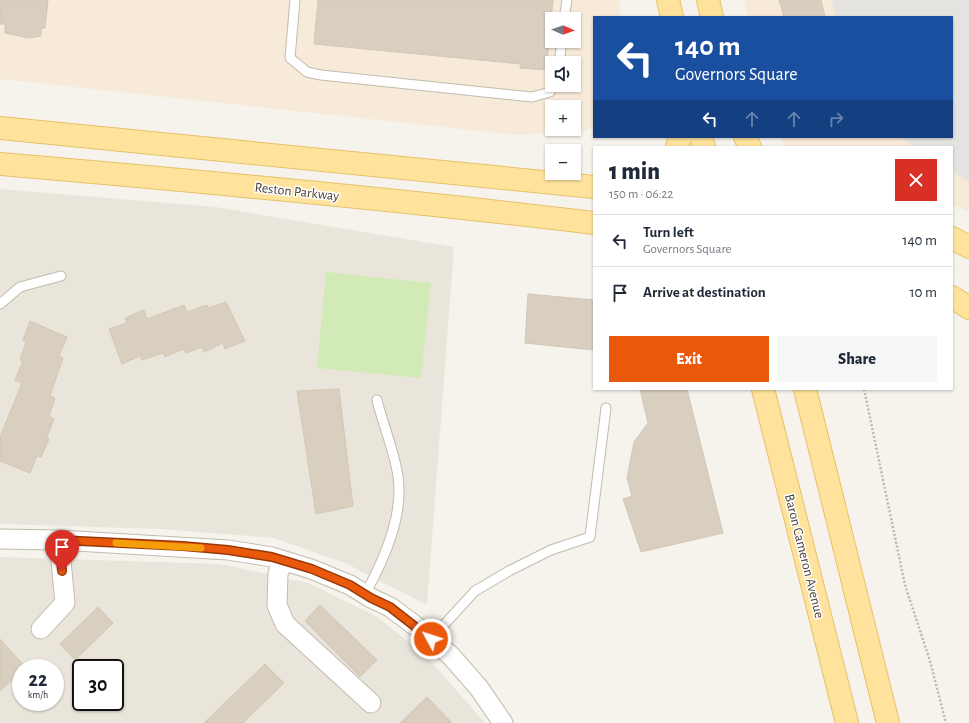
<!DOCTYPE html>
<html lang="en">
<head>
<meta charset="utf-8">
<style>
	body { margin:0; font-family:"Alegreya Sans",sans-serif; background:#f6f6f7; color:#1f2937; height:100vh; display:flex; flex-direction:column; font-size:15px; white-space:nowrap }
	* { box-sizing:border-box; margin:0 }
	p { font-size:13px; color:#747a83 }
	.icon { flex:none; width:22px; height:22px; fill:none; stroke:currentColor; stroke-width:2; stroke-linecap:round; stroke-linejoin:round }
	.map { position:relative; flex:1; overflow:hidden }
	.sheet { position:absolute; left:593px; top:146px; width:360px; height:244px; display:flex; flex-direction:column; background:#fff; border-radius:0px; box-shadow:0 1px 3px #0004 }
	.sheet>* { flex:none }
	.hud { position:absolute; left:593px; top:16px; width:360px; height:122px; border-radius:0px; box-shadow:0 1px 3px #0004; background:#1a4fa0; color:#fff; overflow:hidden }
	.needle { width:26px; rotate:92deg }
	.controls { position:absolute; left:545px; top:12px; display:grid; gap:8px }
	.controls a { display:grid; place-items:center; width:36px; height:36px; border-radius:0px; background:#fff; box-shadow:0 1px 3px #0004; font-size:20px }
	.speed { position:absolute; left:12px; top:659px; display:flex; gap:8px; font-size:20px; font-weight:700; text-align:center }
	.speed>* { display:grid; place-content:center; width:52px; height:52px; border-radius:50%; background:#fff; box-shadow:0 1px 3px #0004; line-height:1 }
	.speed small { font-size:10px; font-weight:400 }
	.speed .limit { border:2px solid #111; border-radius:6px; background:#fff; color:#111 }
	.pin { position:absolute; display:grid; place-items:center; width:34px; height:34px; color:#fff; margin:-41px -17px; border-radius:50% 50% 50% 0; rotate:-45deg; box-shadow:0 0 4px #0007 }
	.pin .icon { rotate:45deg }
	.me { position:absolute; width:44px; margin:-22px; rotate:310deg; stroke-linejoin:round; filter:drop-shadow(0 0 3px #0008) }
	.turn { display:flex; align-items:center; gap:14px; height:84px; padding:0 16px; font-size:18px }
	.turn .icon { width:52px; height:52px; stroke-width:2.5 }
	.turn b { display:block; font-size:28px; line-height:34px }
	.lanes { display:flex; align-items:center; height:38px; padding:0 16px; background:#0003; justify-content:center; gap:20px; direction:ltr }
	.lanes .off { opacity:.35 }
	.round { display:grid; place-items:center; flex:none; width:42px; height:42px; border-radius:0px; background:#f6f6f7 }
	.head { display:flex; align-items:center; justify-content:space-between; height:68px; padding:0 16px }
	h1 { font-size:24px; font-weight:800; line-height:30px }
	.primary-button { display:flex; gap:8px; margin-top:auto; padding:8px 16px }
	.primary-button a { flex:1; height:46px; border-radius:0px; background:#ea580c; color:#fff; font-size:16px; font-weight:800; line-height:46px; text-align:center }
	.primary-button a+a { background:#f6f6f7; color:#1f2937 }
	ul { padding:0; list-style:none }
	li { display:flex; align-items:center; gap:12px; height:52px; padding:0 16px; border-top:1px solid #e0e1e3 }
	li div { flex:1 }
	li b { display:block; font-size:15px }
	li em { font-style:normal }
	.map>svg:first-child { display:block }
	.residential { fill:#eae5da; fill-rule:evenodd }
	.commercial { fill:#f7ead8; fill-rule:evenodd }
	.green { fill:#d2eab5 }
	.parking { fill:#e5e3e0 }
	.building { fill:#d8cfc1; stroke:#d3c7b4 }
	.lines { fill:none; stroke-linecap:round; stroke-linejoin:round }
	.service-casing { stroke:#c2bbae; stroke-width:11 }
	.minor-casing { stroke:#c2bbae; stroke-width:21 }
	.primary-casing { stroke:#e6c16a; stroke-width:24 }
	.path { stroke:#c4b79f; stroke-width:2.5; stroke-dasharray:2 2; stroke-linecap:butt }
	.service { stroke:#fff; stroke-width:9 }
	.minor { stroke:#fff; stroke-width:19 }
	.primary { stroke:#ffe39c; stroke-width:22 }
	.route-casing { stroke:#983908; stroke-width:10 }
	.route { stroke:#ea580c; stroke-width:7 }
	.slow { stroke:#f59e0b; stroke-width:7 }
	.labels { text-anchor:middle; stroke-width:3; stroke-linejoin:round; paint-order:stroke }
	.street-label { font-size:14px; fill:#4b4439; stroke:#fff }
</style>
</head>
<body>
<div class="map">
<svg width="969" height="723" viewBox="0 0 969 723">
	<rect width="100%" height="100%" fill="#f6f3ec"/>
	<path class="residential" d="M0 189 216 207 454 247 427 605 345 563 274 538 161 529 0 524Z
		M0 557 221 564 308 583 376 616 428 658 485 723H0ZM21 668H55V702H21ZM81 668H115V702H81Z"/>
	<path class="commercial" d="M0 0H619L621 17H594V127L580 132 518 135 0 79ZM552 19H574V41H552ZM552 63H574V85H552ZM552 107H574V129H552Z
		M744 0H969V212L952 204V147H785L780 137H952V17H748Z"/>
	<path class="green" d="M326 272 431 283 421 378 317 368Z"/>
	<path class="parking" d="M832 0H969V182L952 171V147H914L899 137H952V17H835Z"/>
	<path class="building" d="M0 0H48L45 28H41V36L29 38 5 33V24H0Z
		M318 0H553L546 70 520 68 521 64 314 44Z
		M779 0H821L825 17H784Z
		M528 294 594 300V350L525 343Z
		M226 302 245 341 225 349 223 343 204 352 203 347 186 353 183 349 165 357 163 353 142 360 140 356 122 364 109 329 127 323 125 318 144 310 147 319 184 305 187 312 207 305 208 308Z
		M30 321 67 337 59 356 63 358 50 396 55 398 49 416 54 419 47 437 49 439 41 457 37 456 30 473 0 461V437L22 383 15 380 23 361 20 360 26 342 23 340Z
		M339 389 353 506 316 514 297 391Z
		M640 389H687L723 533 641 552 623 499 632 496 627 478 634 442 648 423Z
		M320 605 377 660 360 677 305 621Z
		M98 607 113 623 75 660 60 644Z
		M0 639 26 668H21V672L0 691Z
		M265 664 284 683 243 723H204Z
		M427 697 452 723H400Z"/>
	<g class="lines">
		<defs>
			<path id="service" d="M295 0 290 58 307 72 321 75 532 97 550 92 553 85
				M564 19 567 0
				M559 63 562 41
				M0 304 20 287 61 276
				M365 594C384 560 404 516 398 476 394 450 383 425 377 400
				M431 639 475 591 509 571 551 550 590 537 606 408"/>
			<path id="minor" d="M0 539 59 540 228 550 272 557 311 569 350 585 371 598 390 607 421 630 451 656 479 688 503 723
				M284 561 278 573 277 605 285 624 371 703
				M41 629 65 603 59 540"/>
			<path id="primary" d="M668 0 672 17
				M708 0 712 17
				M0 128 594 187
				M701 137 704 147
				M745 137 750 147
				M677 147 680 137
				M0 164C198 181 396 199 594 223
				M952 238 969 247
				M952 297 969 308
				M763 389 847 723
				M805 389 888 723"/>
		</defs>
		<use href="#service" class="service-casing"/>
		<use href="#minor" class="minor-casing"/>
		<use href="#primary" class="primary-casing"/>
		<path class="path" d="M864 389 905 585 930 661 946 723"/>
		<use href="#service" class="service"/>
		<use href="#minor" class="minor"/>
		<use href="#primary" class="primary"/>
	</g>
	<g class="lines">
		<defs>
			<path id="route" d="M62 571 59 540 183 546 228 550 272 557 312 569 350 585 371 598 390 607 431 639"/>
		</defs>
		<use href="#route" class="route-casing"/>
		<use href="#route" class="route"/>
		<path class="slow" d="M116 543 201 548"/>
	</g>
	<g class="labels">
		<g class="street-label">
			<text transform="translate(297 191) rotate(6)" y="5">Reston Parkway</text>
			<text transform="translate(805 556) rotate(76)" y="5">Baron Cameron Avenue</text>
		</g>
	</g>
</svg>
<div class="controls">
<a><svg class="needle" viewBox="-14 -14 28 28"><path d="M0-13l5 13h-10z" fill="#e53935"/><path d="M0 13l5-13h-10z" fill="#747a83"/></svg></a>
<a><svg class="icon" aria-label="sound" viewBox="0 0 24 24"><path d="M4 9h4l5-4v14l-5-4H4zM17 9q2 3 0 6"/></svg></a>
<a>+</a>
<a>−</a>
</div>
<div class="speed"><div>22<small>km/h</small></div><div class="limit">30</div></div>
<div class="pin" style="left:62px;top:571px;background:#d93025"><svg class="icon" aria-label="arrive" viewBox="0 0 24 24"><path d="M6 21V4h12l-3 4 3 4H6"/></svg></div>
<svg class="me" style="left:431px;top:639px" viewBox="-20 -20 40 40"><circle r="17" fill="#ea580c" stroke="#fff" stroke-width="3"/><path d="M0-11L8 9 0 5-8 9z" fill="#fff"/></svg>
<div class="hud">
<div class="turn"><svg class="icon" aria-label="left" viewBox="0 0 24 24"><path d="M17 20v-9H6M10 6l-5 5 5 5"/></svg><div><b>140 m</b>Governors Square</div></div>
<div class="lanes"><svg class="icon" aria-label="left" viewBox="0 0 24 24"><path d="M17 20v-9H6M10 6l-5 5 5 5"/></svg><svg class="icon off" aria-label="ahead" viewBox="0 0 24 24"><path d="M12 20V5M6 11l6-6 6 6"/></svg><svg class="icon off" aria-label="ahead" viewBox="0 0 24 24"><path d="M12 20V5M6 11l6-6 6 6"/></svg><svg class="icon off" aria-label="right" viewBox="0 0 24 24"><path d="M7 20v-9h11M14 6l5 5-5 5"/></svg></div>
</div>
<section class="sheet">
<div class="head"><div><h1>1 min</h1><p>150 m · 06:22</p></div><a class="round" style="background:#d93025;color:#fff"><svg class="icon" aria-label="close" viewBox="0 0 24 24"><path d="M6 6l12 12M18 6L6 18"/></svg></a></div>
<ul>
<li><svg class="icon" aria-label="left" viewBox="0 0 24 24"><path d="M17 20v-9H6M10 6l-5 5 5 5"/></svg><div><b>Turn left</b><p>Governors Square</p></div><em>140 m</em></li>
<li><svg class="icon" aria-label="arrive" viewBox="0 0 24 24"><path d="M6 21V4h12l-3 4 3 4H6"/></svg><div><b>Arrive at destination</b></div><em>10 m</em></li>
</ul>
<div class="primary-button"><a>Exit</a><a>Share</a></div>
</section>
</div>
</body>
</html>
